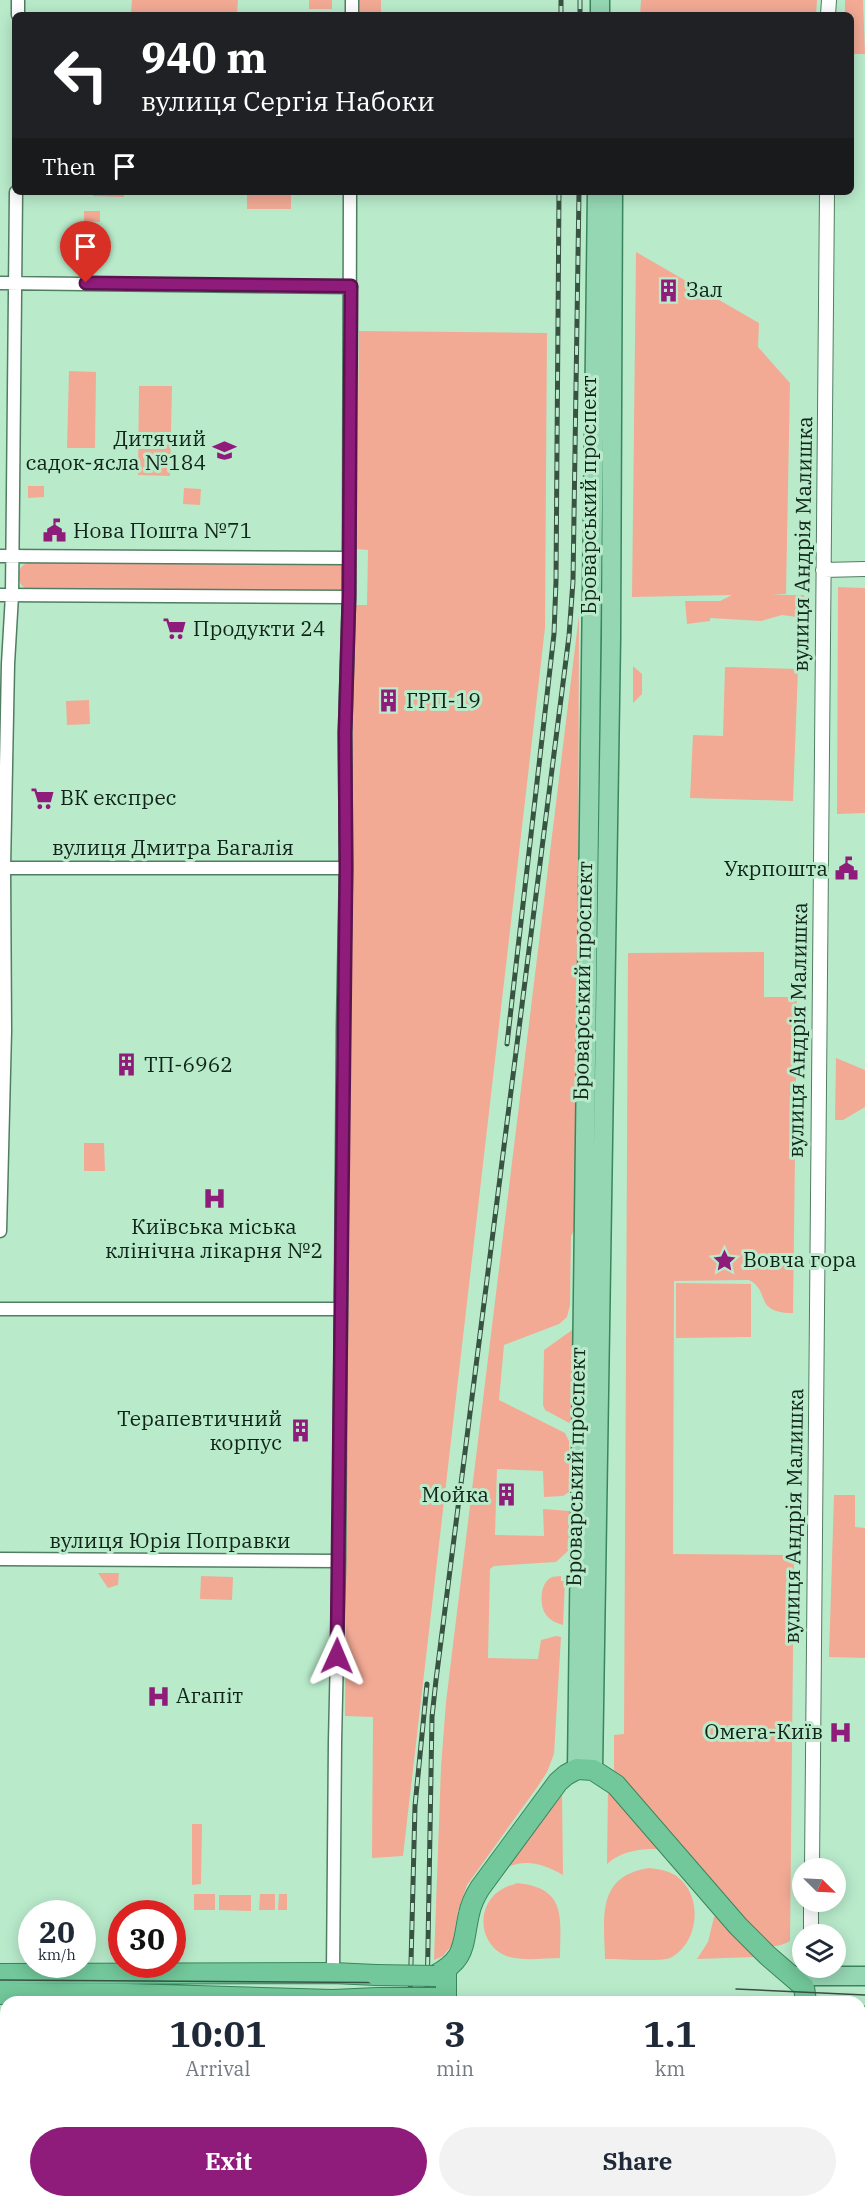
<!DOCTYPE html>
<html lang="en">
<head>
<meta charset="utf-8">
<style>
	body { margin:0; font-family:"IBM Plex Serif",serif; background:#f2f2f3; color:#1f2937; height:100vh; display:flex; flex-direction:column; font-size:22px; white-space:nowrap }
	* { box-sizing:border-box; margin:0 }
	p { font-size:20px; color:#747a83 }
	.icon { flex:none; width:33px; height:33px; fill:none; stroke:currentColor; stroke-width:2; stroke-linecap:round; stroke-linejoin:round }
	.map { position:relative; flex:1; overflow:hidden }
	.details { position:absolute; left:0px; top:1996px; width:866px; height:212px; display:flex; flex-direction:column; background:#fff; border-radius:18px 18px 0 0; box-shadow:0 3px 15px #0003 }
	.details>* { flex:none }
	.guide { position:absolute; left:12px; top:12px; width:842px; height:183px; border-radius:9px; box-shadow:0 3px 15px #0003; background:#202124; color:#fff; overflow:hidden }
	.needle { width:39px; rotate:114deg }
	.tools { position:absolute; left:792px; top:1858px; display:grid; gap:12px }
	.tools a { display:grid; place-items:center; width:54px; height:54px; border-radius:50%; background:#fff; box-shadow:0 3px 15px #0003; font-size:30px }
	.speed { position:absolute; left:18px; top:1900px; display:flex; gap:12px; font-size:30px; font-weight:700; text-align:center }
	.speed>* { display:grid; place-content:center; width:78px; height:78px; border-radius:50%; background:#fff; box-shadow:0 3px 15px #0003; line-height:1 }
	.speed small { font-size:15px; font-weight:400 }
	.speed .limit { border:9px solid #d22; background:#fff; color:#111 }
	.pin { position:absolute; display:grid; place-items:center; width:51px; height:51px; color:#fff; margin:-62px -26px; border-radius:50% 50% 50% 0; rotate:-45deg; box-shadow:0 0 6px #0007 }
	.pin .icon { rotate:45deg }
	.me { position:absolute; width:66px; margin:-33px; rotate:1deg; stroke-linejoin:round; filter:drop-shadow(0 0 4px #0008) }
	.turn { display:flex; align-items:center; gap:21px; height:126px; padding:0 30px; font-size:27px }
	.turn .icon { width:78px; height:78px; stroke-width:2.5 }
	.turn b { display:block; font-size:42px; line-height:51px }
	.then { display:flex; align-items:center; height:57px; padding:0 30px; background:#0003; gap:12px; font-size:22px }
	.eta { display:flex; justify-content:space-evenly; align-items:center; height:102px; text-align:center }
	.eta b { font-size:36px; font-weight:700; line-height:42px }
	.primary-button { display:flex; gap:12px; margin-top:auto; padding:12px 30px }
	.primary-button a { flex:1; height:69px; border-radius:36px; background:#8f1b7b; color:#fff; font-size:24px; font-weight:700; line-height:69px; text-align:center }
	.primary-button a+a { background:#f2f2f3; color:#1f2937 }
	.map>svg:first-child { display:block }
	.green { fill:#f2aa95 }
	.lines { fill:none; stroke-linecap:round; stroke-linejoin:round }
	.minor-casing { stroke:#507e62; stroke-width:15 }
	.tertiary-casing { stroke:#507e62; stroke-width:16 }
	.primary-casing { stroke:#39865c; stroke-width:21 }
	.trunk-casing { stroke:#39865c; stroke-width:22 }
	.minor { stroke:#fff; stroke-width:12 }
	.tertiary { stroke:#fff; stroke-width:14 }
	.primary { stroke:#95d6b3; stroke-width:18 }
	.trunk { stroke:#72c89a; stroke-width:20 }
	.tram { stroke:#395343; stroke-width:1.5 }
	.rail-casing { stroke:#395343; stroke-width:5 }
	.rail { stroke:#b9ebcb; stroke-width:3; stroke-dasharray:9; stroke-linecap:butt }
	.trunk-bridge-casing { stroke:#39865c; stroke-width:22; stroke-linecap:butt }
	.trunk-bridge { stroke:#72c89a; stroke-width:20 }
	.route-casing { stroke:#5d1250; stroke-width:15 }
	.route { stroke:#8f1b7b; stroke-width:10 }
	.labels { text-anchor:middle; stroke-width:6; stroke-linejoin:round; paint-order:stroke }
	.poi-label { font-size:21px; fill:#112419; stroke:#b9ebcb; text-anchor:start }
	.street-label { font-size:21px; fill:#112419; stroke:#b9ebcb }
</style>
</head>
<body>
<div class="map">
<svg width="865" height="2207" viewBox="0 0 865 2207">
	<rect width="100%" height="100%" fill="#b9ebcb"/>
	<path class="green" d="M132 0H238L237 13 131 12Z
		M309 0H332V9H309Z
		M358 0H381V15H358Z
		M641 0H817L816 15H640Z
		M845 0H863L865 54H851L850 15H845Z
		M93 192H124V197L93 196Z
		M247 192H291V209H247Z
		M84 211H100V222L84 221Z
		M636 252 759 323 758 347 790 383 786 594 772 595H804V618L782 615 761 621 710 618V621L687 624 685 601H720L732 595 632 597Z
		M359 331 547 333 545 628 403 1856 372 1858 373 1717 345 1716 354 605H367L368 550 356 549Z
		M69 371 96 372 95 448H67Z
		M139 386H172L170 476 138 475Z
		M28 486H44V497L28 498Z
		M184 488 201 489 200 505 183 504Z
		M28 562H337C348 566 344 579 343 589L340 592 28 590C15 583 15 569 28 562Z
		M838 587 865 588V813L837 814Z
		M579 615 577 1225 571 1236 570 1305 567 1317 559 1324 504 1345 499 1400 565 1433 569 1441V1492L563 1496 544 1497 543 1471 497 1469 495 1535 544 1536 543 1509 570 1511 568 1551 556 1562 494 1566 490 1569 488 1658 538 1659 541 1640 556 1636 561 1637 554 1754 547 1772 538 1786 467 1885 458 1911 452 1945 443 1956 434 1960 441 1767 446 1702Z
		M633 666 642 674V694L633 703Z
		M725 667 798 669 793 801 690 798 693 735 723 736Z
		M89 700 90 724 67 725 66 701Z
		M764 952V997H797L793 1313C753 1313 771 1291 749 1280L674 1281 673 1554 794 1555 790 1941C778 1947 773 1948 761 1942L619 1779 614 1770V1735L624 1734 628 953Z
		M836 1058 865 1070V1107L843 1120H835Z
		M84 1143H104L105 1171H84Z
		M676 1283 751 1284V1337L676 1338Z
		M575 1328V1426L545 1410 543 1405 544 1350Z
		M834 1495H855V1527L865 1528V1658L829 1657Z
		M98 1573H119L118 1585 108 1588Z
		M201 1576 233 1577 232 1600 200 1599Z
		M561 1576V1581H565L563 1625C557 1623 551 1621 547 1616 539 1607 539 1583 552 1577 552 1577 560 1576 561 1576Z
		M608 1789 660 1844 658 1849C638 1849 622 1851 607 1864Z
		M562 1790 563 1875C546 1865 529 1859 510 1866L507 1862Z
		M192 1824H202L201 1884 192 1885Z
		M649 1868C659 1869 671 1871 679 1878 703 1898 699 1943 670 1958 661 1962 618 1959 605 1959 604 1917 596 1876 649 1868Z
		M517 1883C568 1888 560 1919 560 1958 543 1958 520 1962 504 1955 477 1942 476 1902 504 1888 507 1886 513 1885 517 1883Z
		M194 1894H215V1910H194Z
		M260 1894H275V1910H259Z
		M279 1894H287V1910H278Z
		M219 1895H251V1911L219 1910Z
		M719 1915 756 1957 697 1959 708 1942 714 1917Z
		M6 2034V2131L0 2133V2043Z
		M433 2202H539L541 2207H433Z
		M613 2202H796V2207H610Z"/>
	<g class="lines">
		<defs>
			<path id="minor" d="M18 15V0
				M352 15V0
				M0 283 351 287
				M0 556 348 558
				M0 595 349 597
				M0 868H346
				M0 1231 5 1031 4 868 8 664 12 595 16 192
				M0 1309H341
				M0 1559 339 1561
				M333 1973 335 1742 339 1561 343 1027 346 868 345 733 349 597 350 192
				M860 2079H865
				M334 2207V2202"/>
			<path id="tertiary" d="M828 15 829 0
				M823 570 865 569
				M812 1869 827 192
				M811 1935V1902
				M809 2207V2202"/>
			<path id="primary" d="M600 15V0
				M577 1769 597 192
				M593 1770 611 638 613 192
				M793 1976H865
				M860 2016H865"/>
			<path id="trunk" d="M0 1974 333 1973 376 1975
				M434 1976C467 1959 462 1945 469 1914 471 1904 475 1896 480 1888L558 1782 566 1775 577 1769 593 1770 616 1785 738 1926 767 1955 804 1987 806 2002
				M0 1994H127L333 2000 377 1998
				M446 2002V1970
				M560 2202 564 2207
				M590 2207 595 2202"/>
		</defs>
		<use href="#minor" class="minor-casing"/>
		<use href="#tertiary" class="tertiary-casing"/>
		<use href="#primary" class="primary-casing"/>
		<use href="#trunk" class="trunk-casing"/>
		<use href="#minor" class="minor"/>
		<use href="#tertiary" class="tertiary"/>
		<use href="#primary" class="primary"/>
		<use href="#trunk" class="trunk"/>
		<path class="tram" d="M0 1980 436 1983
			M736 1989 865 1995"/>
		<defs>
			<path id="rail" d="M580 0V15
				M561 15V0
				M507 1044 554 634 556 581 559 192
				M410 2002 415 1806 427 1684
				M427 2002 432 1717 436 1680 569 636 573 581 579 192
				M410 2207V2202
				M425 2207V2202"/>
		</defs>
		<use href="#rail" class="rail-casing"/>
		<use href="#rail" class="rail"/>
		<defs>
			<path id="trunk-bridge" d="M376 1975 434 1976
				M377 1998H435"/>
		</defs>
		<use href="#trunk-bridge" class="trunk-bridge-casing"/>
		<use href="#trunk-bridge" class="trunk-bridge"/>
	</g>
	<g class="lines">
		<defs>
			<path id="route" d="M86 283 351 286 349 597 345 733 346 868 337 1656"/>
		</defs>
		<use href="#route" class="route-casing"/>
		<use href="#route" class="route"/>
	</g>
	<defs>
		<symbol id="building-bare" viewBox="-9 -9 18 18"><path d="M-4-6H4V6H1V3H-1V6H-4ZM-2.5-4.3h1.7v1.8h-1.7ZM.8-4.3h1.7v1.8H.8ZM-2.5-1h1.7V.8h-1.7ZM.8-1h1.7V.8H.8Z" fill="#8f1b7b" stroke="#b9ebcb" stroke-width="2.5" paint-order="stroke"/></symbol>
		<symbol id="school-bare" viewBox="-9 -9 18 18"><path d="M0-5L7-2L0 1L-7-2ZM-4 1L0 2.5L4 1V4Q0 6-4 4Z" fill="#8f1b7b" stroke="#b9ebcb" stroke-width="2.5" paint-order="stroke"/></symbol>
		<symbol id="civic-bare" viewBox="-9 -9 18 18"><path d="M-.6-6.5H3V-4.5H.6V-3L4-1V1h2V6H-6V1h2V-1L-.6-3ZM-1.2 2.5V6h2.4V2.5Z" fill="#8f1b7b" stroke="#b9ebcb" stroke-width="2.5" paint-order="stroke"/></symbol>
		<symbol id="supermarket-bare" viewBox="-9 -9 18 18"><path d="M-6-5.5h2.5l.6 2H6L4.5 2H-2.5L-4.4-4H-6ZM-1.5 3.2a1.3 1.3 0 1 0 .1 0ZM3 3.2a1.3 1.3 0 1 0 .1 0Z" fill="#8f1b7b" stroke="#b9ebcb" stroke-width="2.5" paint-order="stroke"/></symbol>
		<symbol id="hospital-bare" viewBox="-9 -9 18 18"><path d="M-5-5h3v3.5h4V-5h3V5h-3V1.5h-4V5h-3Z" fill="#8f1b7b" stroke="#b9ebcb" stroke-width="2.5" paint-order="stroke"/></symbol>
		<symbol id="sight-bare" viewBox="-9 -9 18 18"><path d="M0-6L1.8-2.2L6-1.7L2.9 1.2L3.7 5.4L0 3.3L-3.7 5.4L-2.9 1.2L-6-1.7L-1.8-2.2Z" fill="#8f1b7b" stroke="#b9ebcb" stroke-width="2.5" paint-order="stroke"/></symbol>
	</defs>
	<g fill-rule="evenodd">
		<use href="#building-bare" x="652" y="274" width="33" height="33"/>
		<use href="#school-bare" x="208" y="434" width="33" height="33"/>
		<use href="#civic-bare" x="38" y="514" width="33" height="33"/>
		<use href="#supermarket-bare" x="158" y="612" width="33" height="33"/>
		<use href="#building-bare" x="372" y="684" width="33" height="33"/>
		<use href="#supermarket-bare" x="26" y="782" width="33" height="33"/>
		<use href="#civic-bare" x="830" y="852" width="33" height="33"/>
		<use href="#building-bare" x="110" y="1048" width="33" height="33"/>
		<use href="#hospital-bare" x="198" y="1182" width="33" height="33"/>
		<use href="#sight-bare" x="708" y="1244" width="33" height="33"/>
		<use href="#building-bare" x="284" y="1414" width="33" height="33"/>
		<use href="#building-bare" x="490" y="1478" width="33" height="33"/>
		<use href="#hospital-bare" x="142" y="1680" width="33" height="33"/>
		<use href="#hospital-bare" x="824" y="1716" width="33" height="33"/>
	</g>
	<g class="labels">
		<g class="poi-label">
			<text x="686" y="297">Зал</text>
			<text x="206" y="446" text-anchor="end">Дитячий<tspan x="206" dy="24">садок-ясла №184</tspan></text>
			<text x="73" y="538">Нова Пошта №71</text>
			<text x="193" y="636">Продукти 24</text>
			<text x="406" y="708">ГРП-19</text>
			<text x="60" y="805">ВК експрес</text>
			<text x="828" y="876" text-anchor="end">Укрпошта</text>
			<text x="144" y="1072">ТП-6962</text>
			<text x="214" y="1234" text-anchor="middle">Київська міська<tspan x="214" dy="24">клінічна лікарня №2</tspan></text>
			<text x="743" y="1267">Вовча гора</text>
			<text x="282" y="1426" text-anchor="end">Терапевтичний<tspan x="282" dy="24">корпус</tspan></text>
			<text x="489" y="1502" text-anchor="end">Мойка</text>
			<text x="176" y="1703">Агапіт</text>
			<text x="823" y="1739" text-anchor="end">Омега-Київ</text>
		</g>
		<g class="street-label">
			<text transform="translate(589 495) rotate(-90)" y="7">Броварський проспект</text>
			<text transform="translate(803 544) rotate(-89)" y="7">вулиця Андрія Малишка</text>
			<text x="173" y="855">вулиця Дмитра Багалія</text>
			<text transform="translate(583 981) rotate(-89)" y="7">Броварський проспект</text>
			<text transform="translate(798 1030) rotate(-89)" y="7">вулиця Андрія Малишка</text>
			<text transform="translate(576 1467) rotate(-89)" y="7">Броварський проспект</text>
			<text transform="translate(794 1516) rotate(-89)" y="7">вулиця Андрія Малишка</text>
			<text x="170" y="1548">вулиця Юрія Поправки</text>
		</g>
	</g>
</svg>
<div class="tools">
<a><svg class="needle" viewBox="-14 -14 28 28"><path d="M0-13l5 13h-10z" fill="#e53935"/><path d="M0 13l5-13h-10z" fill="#747a83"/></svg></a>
<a><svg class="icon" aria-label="layers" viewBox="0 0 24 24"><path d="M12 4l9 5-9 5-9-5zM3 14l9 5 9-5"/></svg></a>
</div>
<div class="speed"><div>20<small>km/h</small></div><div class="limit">30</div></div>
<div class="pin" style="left:86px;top:283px;background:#d93025"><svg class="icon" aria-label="arrive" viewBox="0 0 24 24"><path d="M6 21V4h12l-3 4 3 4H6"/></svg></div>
<svg class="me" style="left:337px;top:1656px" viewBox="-20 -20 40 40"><path d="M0-17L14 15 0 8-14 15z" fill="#8f1b7b" stroke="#fff" stroke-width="4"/></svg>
<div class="guide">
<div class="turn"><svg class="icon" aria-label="left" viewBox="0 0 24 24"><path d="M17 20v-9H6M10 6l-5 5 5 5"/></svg><div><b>940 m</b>вулиця Сергія Набоки</div></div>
<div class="then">Then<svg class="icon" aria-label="arrive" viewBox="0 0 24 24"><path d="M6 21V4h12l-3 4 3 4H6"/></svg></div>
</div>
<section class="details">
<div class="eta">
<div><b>10:01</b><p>Arrival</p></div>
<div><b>3</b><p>min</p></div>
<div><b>1.1</b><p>km</p></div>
</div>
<div class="primary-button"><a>Exit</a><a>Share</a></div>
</section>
</div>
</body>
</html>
